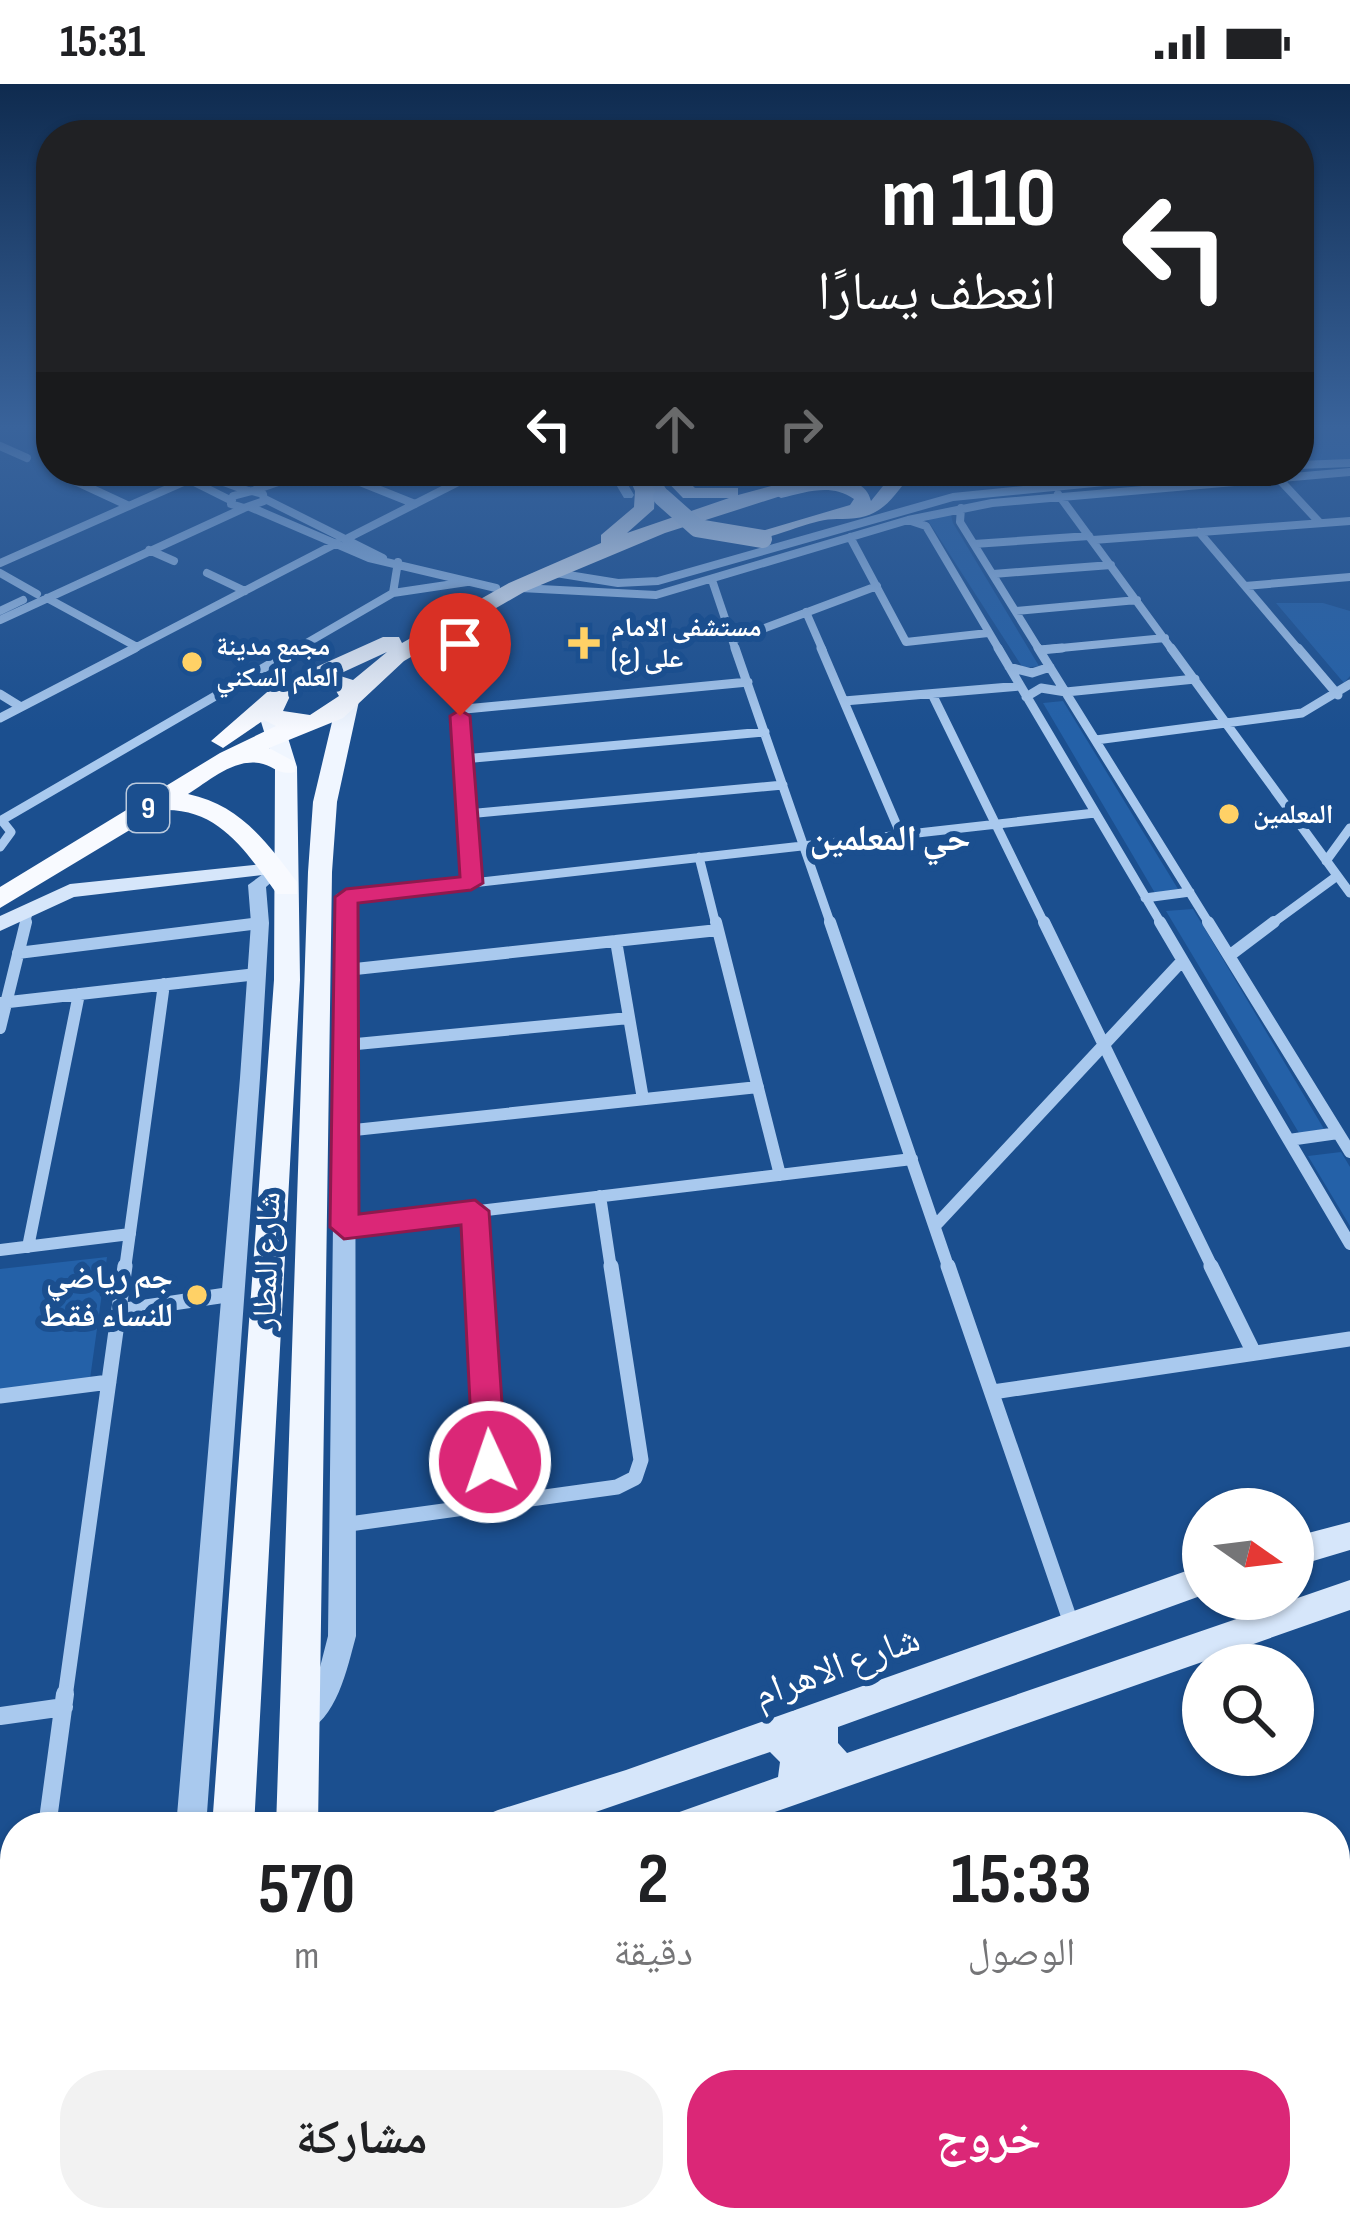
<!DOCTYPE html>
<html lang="ar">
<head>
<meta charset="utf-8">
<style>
	body { margin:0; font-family:"Sofia Sans Condensed","Noto Naskh Arabic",sans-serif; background:#f2f2f2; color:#202124; direction:rtl; height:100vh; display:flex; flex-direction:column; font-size:45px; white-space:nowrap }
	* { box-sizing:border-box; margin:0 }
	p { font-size:39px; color:#757577 }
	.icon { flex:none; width:66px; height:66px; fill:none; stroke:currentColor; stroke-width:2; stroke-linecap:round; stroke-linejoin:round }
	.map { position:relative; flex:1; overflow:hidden; direction:ltr }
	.sheet { position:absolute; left:0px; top:1728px; width:1350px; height:420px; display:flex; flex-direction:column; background:#fff; border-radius:48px 48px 0 0; box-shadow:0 3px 9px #0004; direction:rtl }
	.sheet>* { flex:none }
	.hud { position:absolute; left:36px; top:36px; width:1278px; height:366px; border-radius:48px; box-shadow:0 3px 9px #0004; direction:rtl; background:#202124; color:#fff; overflow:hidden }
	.needle { width:78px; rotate:104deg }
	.controls { position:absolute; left:1182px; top:1404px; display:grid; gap:24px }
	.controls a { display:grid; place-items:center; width:132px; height:132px; border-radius:50%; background:#fff; box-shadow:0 3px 9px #0004; font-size:60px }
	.pin { position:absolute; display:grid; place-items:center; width:102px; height:102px; color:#fff; margin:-123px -51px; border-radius:50% 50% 50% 0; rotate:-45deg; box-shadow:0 0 12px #0007 }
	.pin .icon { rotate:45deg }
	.me { position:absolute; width:132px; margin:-66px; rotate:357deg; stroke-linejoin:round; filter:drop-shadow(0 0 9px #0008) }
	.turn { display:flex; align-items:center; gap:42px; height:252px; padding:0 60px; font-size:54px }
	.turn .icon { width:156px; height:156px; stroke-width:2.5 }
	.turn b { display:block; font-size:84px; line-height:102px }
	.lanes { display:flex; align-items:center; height:114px; padding:0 60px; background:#0003; justify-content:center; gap:60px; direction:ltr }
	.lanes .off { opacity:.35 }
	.eta { display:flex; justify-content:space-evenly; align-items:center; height:204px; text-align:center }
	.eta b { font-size:72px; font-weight:700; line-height:84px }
	.primary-button { display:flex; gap:24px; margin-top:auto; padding:24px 60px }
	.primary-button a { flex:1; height:138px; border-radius:48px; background:#db2777; color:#fff; font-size:48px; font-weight:700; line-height:138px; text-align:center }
	.primary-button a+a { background:#f2f2f2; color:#202124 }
	.status { display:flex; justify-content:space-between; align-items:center; height:84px; padding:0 60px; background:#fff; direction:ltr }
	.status svg { height:33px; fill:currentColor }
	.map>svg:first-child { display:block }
	.green { fill:#2461a8 }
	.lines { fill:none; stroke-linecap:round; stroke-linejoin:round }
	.minor-far4 { stroke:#a9c9ee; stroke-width:8 }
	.minor-far3 { stroke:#a9c9ee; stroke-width:9 }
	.minor-far2 { stroke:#a9c9ee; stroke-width:12 }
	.minor-far1 { stroke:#a9c9ee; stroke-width:15 }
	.minor { stroke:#a9c9ee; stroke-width:18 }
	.tertiary { fill:#a9c9ee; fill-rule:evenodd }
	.secondary { fill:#d6e6fa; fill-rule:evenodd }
	.primary { fill:#f0f6ff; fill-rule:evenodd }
	.trunk { fill:#f8faff; fill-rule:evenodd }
	.primary-bridge { stroke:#f0f6ff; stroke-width:18 }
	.route { fill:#db2777; stroke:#8e194d; stroke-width:3 }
	.poi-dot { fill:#ffd166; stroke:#1b4f8f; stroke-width:4.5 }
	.labels { text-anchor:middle; stroke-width:12; stroke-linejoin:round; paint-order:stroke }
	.far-poi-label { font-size:27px; font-weight:bold; fill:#fff; stroke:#1b4f8f; text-anchor:start }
	.shield { fill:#1b4f8f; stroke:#bbcadd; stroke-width:3 }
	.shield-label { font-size:30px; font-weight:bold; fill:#fff }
	.street-label { font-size:33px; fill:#fff; stroke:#1b4f8f }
	.poi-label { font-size:33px; font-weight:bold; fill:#fff; stroke:#1b4f8f; text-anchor:end }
	.neighbourhood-label { font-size:36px; font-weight:bold; fill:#fff; stroke:#1b4f8f }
	.near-street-label { font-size:39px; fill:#fff; stroke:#1b4f8f }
</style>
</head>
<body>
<div class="status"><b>15:31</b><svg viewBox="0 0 49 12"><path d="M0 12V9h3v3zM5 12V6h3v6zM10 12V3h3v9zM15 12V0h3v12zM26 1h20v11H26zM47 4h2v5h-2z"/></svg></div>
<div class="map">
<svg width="1350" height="2148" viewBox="0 0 1350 2148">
	<rect width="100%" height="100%" fill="#1b4f8f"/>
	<path class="green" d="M1299 346H1350V375L1299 379Z
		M951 431 953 439 1039 582 1023 584 927 435Z
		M1276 519H1323L1350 527V592L1344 599Z
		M1063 617 1178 805 1155 809 1043 619Z
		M1193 825 1324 1045 1299 1049 1166 827Z
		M1341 1068 1350 1083V1142L1308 1072Z
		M107 1173 90 1295 0 1308V1185Z"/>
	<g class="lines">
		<path class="minor-far4" d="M0 362 27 374
			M1299 381 1350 379
			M172 387 230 416
			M194 387 248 407
			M60 390 129 422
			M1278 394 1320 439
			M360 398 415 420
			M255 406 310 387
			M252 407 263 410 264 417 244 424 231 420 233 412Z
			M1058 410 1173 567
			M265 415 383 474
			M250 423 369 474 496 504
			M961 424 960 438 1040 567
			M908 436 926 442 1000 567
			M1199 448 1300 567
			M850 453 906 558 988 549
			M348 454 480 387
			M1093 456 1350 437
			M974 460 1089 452
			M149 466 174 477
			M0 479 190 395
			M0 489 37 510
			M207 489 245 507
			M556 489 618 499 658 497 953 413 1215 387
			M993 490 1111 481
			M712 496 736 567
			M1245 502 1350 493
			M521 504 656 511 908 436 992 419 1350 388
			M393 509 398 478
			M47 514 137 563
			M0 527 23 516
			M1016 527 1137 516
			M806 528 823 567
			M0 536 244 424
			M733 556 877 502
			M1040 566 1165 554
			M129 567 337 459
			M293 567 393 509 467 498"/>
		<path class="minor-far3" d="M735 564 831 841
			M821 564 901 751
			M998 564 1162 841
			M1038 564 1210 841
			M1171 564 1350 809
			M1298 564 1338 611
			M1040 566 1062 564
			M1009 583 1032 589 1050 583
			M0 610 21 623
			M932 610 1045 841
			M1026 613 1041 604 1066 608 1195 595
			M844 617 1020 602
			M0 634 135 564
			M1096 656 1302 629 1350 600
			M463 675 765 648
			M467 730 783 701
			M0 737 298 564
			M0 763 11 748 3 738
			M699 773 716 841
			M1326 777 1350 744
			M471 799 460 632 465 625 748 598
			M339 814 1095 729
			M1145 814 1190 808
			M25 841 29 825
			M240 841 260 839
			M1270 841 1337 792"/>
		<path class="minor-far2" d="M716 838 780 1091
			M830 838 949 1185
			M1044 838 1213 1185
			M1160 838 1350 1160
			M1208 838 1350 1068
			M616 857 643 1015
			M18 869 260 839
			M1229 872 1274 838
			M346 886 718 846
			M0 919 257 890
			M0 944 26 838
			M346 961 629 934
			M345 1047 758 1003
			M1289 1056 1338 1049
			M600 1112 611 1185
			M475 1127 478 1185
			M935 1142 1182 877
			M345 1143 912 1075
			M28 1163 79 910
			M0 1166 130 1150
			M125 1185 164 900"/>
		<path class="minor-far1" d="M478 1182 492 1420
			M948 1182 1071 1539
			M1211 1182 1254 1269
			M119 1227 233 1210
			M993 1308 1350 1255
			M0 1312 109 1298
			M342 1441 617 1403 635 1394 641 1376 611 1182
			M65 1613 125 1182"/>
		<path class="minor" d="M0 1632 64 1623
			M47 1743 65 1610
			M0 1800 15 1797
			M0 2015 14 1956"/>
		<path class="tertiary" d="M608 387H620L634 411 632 414H624Z
			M274 782 283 788 266 803 269 839 260 994 206 1743H176L240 994 251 839 248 801Z
			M346 807 355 813 356 1552C347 1585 337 1636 302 1650L292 1646 288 1636 318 1591 328 1552 337 813Z
			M94 2133H130L124 2148H87Z"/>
		<path class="secondary" d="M272 779 279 781V789L74 813 0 847V832L70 800Z
			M1350 1438V1466L1293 1483V1453Z
			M1203 1481V1511L838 1643V1659L847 1669 1350 1496V1526L732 1743H666L671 1731 778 1693 780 1678 770 1668 552 1743H481L486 1731 498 1726 626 1686Z"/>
		<path class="primary" d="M637 387H655L671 413 668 417H656Z
			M895 387H913C889 420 879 436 839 435 816 434 786 449 764 454L755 449 850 421 854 415C831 399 807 408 781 414L772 409 775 405C801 398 862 381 871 417Z
			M348 611 359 617 337 718 332 788 318 1743H276L308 788 313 718 337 617Z
			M269 621 280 628 297 683 300 896 254 1743H212L274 896 275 683 258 628Z
			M177 2133H227L226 2148H176Z
			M270 2133H320V2148H270Z"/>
		<path class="trunk" d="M626 387H644L655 407 654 425 627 449 729 414H683L657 387H677L695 404H738V411L827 387H859L665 449 524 508 404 577 343 634 269 664 295 678V688C278 692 273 681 259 679 233 675 209 697 188 710 240 721 266 757 297 798V810H277C247 769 220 724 163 726L0 824V803L220 669 276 642 264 636 223 664 211 657 274 602 383 553H399L402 559 509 499 601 459V451L634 423 635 407ZM387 568 353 596 337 591ZM314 601 335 605 339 612 310 631 283 627 290 612Z"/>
		<path class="primary-bridge" d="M662 413 697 444 763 455"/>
	</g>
	<linearGradient id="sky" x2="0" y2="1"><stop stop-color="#0f2b4f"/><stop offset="0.53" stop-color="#39639b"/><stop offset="1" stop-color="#39639b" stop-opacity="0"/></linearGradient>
	<rect width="1350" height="647" fill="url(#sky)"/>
	<path class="route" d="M460 626 470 632 483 799 471 806 358 819 359 1130 475 1116 489 1127 506 1378 501 1389 490 1394 478 1389 473 1378 461 1141 344 1155 330 1143 335 813 346 805 460 793 450 632Z"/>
	<g class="poi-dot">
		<path d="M578 541h12v12h12v12h-12v12h-12v-12h-12v-12h12z"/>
		<circle cx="192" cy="578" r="12"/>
		<circle cx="1229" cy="730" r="12"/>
		<circle cx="197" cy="1211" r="12"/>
	</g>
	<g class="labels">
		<g class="far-poi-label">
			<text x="611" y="552">مستشفی الامام<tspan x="611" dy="31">علی (ع)</tspan></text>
			<text x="216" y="571">مجمع مدينة<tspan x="216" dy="31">العلم السكني</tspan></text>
			<text x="1253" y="739">المعلمين</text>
		</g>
		<rect class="shield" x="127" y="700" width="42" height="48" rx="9"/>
		<g class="shield-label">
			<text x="148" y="734">9</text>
		</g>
		<g class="street-label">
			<text transform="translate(265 1177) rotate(-88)" y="12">شارع المطار</text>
		</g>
		<g class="poi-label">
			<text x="173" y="1204">جم رياضي<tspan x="173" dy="38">للنساء فقط</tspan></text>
		</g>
		<g class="neighbourhood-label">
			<text x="890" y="766">حي المعلمين</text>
		</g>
		<g class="near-street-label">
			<text transform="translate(836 1581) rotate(-20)" y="14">شارع الاهرام</text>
		</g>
	</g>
</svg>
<div class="controls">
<a><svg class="needle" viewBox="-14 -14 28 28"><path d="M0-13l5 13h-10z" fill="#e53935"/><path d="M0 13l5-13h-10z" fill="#757577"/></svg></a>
<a><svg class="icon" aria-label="search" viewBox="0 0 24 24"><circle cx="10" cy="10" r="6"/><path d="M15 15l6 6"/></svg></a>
</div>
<div class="pin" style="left:460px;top:632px;background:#d93025"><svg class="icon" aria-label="arrive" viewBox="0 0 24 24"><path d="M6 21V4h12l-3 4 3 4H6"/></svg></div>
<svg class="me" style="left:490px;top:1378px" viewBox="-20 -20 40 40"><circle r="17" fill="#db2777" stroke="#fff" stroke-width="3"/><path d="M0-11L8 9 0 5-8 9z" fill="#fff"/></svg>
<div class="hud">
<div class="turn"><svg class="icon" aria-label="left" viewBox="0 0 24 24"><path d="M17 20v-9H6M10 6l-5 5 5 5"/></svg><div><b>110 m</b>انعطف يسارًا</div></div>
<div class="lanes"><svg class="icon" aria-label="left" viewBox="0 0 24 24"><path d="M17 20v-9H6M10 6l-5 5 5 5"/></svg><svg class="icon off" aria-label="ahead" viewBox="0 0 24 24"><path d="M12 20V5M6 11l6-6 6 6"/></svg><svg class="icon off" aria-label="right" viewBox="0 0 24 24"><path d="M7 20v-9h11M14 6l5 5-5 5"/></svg></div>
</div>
<section class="sheet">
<div class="eta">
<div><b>15:33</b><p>الوصول</p></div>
<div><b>2</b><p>دقيقة</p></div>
<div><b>570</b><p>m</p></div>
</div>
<div class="primary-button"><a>خروج</a><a>مشاركة</a></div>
</section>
</div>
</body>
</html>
